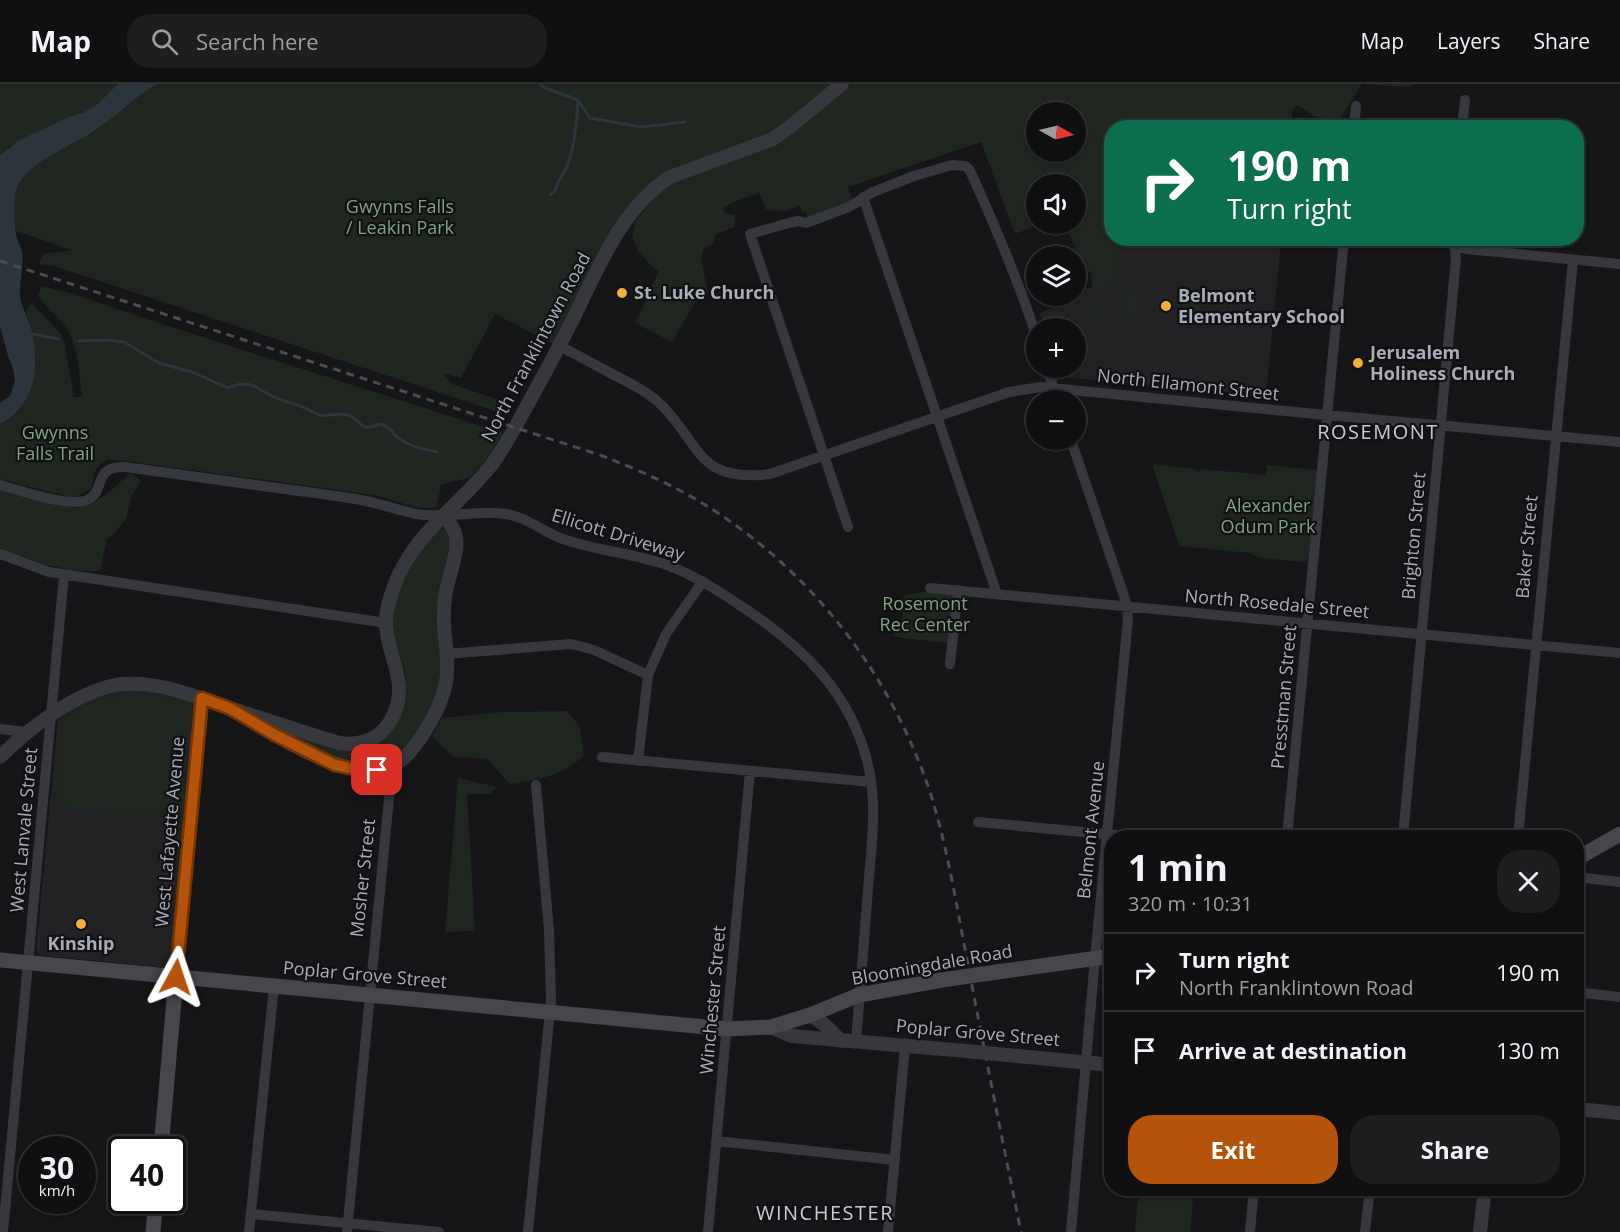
<!DOCTYPE html>
<html lang="en">
<head>
<meta charset="utf-8">
<style>
	body { margin:0; font-family:"Open Sans",sans-serif; background:#1e1e20; color:#f1f3f6; height:100vh; display:flex; flex-direction:column; font-size:22px; white-space:nowrap }
	* { box-sizing:border-box; margin:0 }
	p { font-size:20px; color:#9c9d9f }
	.icon { flex:none; width:33px; height:33px; fill:none; stroke:currentColor; stroke-width:2; stroke-linecap:round; stroke-linejoin:round }
	.map { position:relative; flex:1; overflow:hidden }
	.drawer { position:absolute; left:1104px; top:746px; width:480px; height:366px; display:flex; flex-direction:column; background:#101012; border-radius:24px; box-shadow:0 2px 4px #0004,0 0 0 2px #303032 }
	.drawer>* { flex:none }
	.banner { position:absolute; left:1104px; top:36px; width:480px; height:126px; border-radius:24px; box-shadow:0 2px 4px #0004,0 0 0 2px #303032; background:#0b6e4f; color:#fff; overflow:hidden }
	.needle { width:39px; rotate:98deg }
	.buttons { position:absolute; left:1026px; top:18px; display:grid; gap:12px }
	.buttons a { display:grid; place-items:center; width:60px; height:60px; border-radius:50%; background:#101012; box-shadow:0 2px 4px #0004,0 0 0 2px #303032; font-size:30px }
	.speed { position:absolute; left:18px; top:1052px; display:flex; gap:12px; font-size:30px; font-weight:700; text-align:center }
	.speed>* { display:grid; place-content:center; width:78px; height:78px; border-radius:50%; background:#101012; box-shadow:0 2px 4px #0004,0 0 0 2px #303032; line-height:1 }
	.speed small { font-size:15px; font-weight:400 }
	.speed .limit { border:3px solid #111; border-radius:9px; background:#fff; color:#111 }
	.pin { position:absolute; display:grid; place-items:center; width:51px; height:51px; color:#fff; margin:-26px; border-radius:12px; box-shadow:0 3px 9px #0006 }
	.me { position:absolute; width:66px; margin:-33px; rotate:5deg; stroke-linejoin:round; filter:drop-shadow(0 0 4px #0008) }
	.turn { display:flex; align-items:center; gap:21px; height:126px; padding:0 24px; font-size:27px }
	.turn .icon { width:78px; height:78px; stroke-width:2.5 }
	.turn b { display:block; font-size:42px; line-height:51px }
	.round { display:grid; place-items:center; flex:none; width:63px; height:63px; border-radius:24px; background:#1e1e20 }
	.head { display:flex; align-items:center; justify-content:space-between; height:102px; padding:0 24px }
	h1 { font-size:36px; font-weight:700; line-height:45px }
	.cta { display:flex; gap:12px; margin-top:auto; padding:12px 24px }
	.cta a { flex:1; height:69px; border-radius:24px; background:#b45309; color:#fff; font-size:24px; font-weight:700; line-height:69px; text-align:center }
	.cta a+a { background:#1e1e20; color:#f1f3f6 }
	ul { padding:0; list-style:none }
	li { display:flex; align-items:center; gap:18px; height:78px; padding:0 24px; border-top:2px solid #303032 }
	li div { flex:1 }
	li b { display:block; font-size:22px }
	li em { font-style:normal }
	header { display:flex; align-items:center; gap:36px; box-sizing:border-box; height:84px; padding:0 30px; background:#101012; border-bottom:2px solid #303032 }
	header strong { font-size:28px }
	nav { display:flex; gap:33px; margin-inline-start:auto; font-size:21px }
	.search { width:420px; height:54px; background:#1e1e20; display:flex; align-items:center; gap:15px; box-sizing:border-box; padding:0 21px; border-radius:24px; color:#9c9d9f; font-size:22px }
	.map>svg:first-child { display:block }
	.built { fill:#222225 }
	.green { fill:#1e261f; fill-rule:evenodd }
	.water { fill:#2c353c }
	.lines { fill:none; stroke-linecap:round; stroke-linejoin:round }
	.stream { stroke:#2c353c; stroke-width:3 }
	.minor { stroke:#37383d; stroke-width:10 }
	.tertiary { stroke:#37383d; stroke-width:14 }
	.secondary { stroke:#45474d; stroke-width:15 }
	.rail { stroke:#4a4c52; stroke-width:3; stroke-dasharray:8 6; stroke-linecap:butt }
	.tertiary-bridge { stroke:#37383d; stroke-width:14 }
	.secondary-bridge { stroke:#45474d; stroke-width:15 }
	.route-casing { stroke:#753606; stroke-width:15 }
	.route { stroke:#b45309; stroke-width:10 }
	.poi-dot { fill:#f2b134; stroke:#111113; stroke-width:2 }
	.labels { text-anchor:middle; stroke-width:4.5; stroke-linejoin:round; paint-order:stroke }
	.park-label { font-size:18px; fill:#7fa381; stroke:#111113 }
	.poi-label { font-size:18px; font-weight:bold; fill:#a8adb8; stroke:#111113; text-anchor:start }
	.street-label { font-size:18px; fill:#a8adb8; stroke:#111113 }
	.neighbourhood-label { font-size:20px; letter-spacing:1.5px; fill:#c9ccd4; stroke:#111113 }
</style>
</head>
<body>
<header>
<strong>Map</strong>
<div class="search"><svg class="icon" aria-label="search" viewBox="0 0 24 24"><circle cx="10" cy="10" r="6"/><path d="M15 15l6 6"/></svg>Search here</div>
<nav><a>Map</a><a>Layers</a><a>Share</a></nav>
</header>
<div class="map">
<svg width="1620" height="1148" viewBox="0 0 1620 1148">
	<rect width="100%" height="100%" fill="#161618"/>
	<path class="built" d="M1065 140H1076L1112 154H1264L1281 157 1266 312 1062 293 1059 284H1076V244H1045L1040 229 1076 214 1083 203 1092 205 1091 189 1084 186Z
		M134 606 148 608 191 616 194 618 196 622 172 880 167 884 39 871 36 866 58 635 76 622 96 613 115 607Z"/>
	<path class="green" d="M0 0H834L773 49 751 59 687 79 666 89 647 103 555 261 495 230 461 294 442 289 452 300 508 319 507 331 54 182 39 180 43 170 71 166 8 144V82L32 51 8 64 0 71Z
		M851 0H1416L1409 3 1362 0 1340 35 1316 33 1297 21 1292 27 1291 43 1112 44V154L1141 155 1118 170 1116 194 1101 207 1095 204 1092 187 1085 183 1067 140H1076V100H1036V140H1040L1015 150 981 58 848 103 854 123 809 138 806 128H802L799 121 788 127 766 126 759 109 733 118 723 124 726 130 735 131V143L716 150 714 159 704 164 701 174 708 209 700 210 672 258 635 239 659 187 652 183 638 167 632 153 636 136 655 113 674 98 720 80 755 69 780 57ZM1036 28H1076V68H1036Z
		M41 202 70 209 162 240 503 349 487 375 471 393 441 401 436 423 418 424 375 411 110 375C93 381 95 389 91 405L74 414 0 395V326L15 314 34 266 31 246 26 228 31 218 61 250 65 261 74 313H82C79 292 79 268 69 248 61 235 48 225 38 212Z
		M1123 211 1143 213 1141 231 1122 229Z
		M1182 220 1202 222 1200 241 1181 240Z
		M1095 228a7 7 0 1 1 14 0a7 7 0 1 1-14 0Z
		M1152 380 1196 385 1200 389 1201 385 1266 391 1267 381 1317 386 1308 475 1304 478 1259 474 1250 469 1179 462Z
		M131 388 141 398 132 411 126 435 112 452 107 455 100 487H77L47 481 0 465V405L73 424C97 423 113 404 131 388Z
		M444 444 450 447 451 458 443 585C438 614 432 628 414 652 408 661 402 670 392 675 359 693 305 660 276 644L352 664 400 630C402 622 406 612 406 603 407 584 397 567 393 549 389 522 404 490 419 470 427 460 433 448 444 444Z
		M924 508 952 510 947 559 895 553 894 549 903 533V515L905 511Z
		M146 611 194 618 186 733 73 725V723L56 722 63 636 104 614Z
		M567 627 580 643 584 672C558 693 542 695 510 700L487 675 454 673 432 653 442 634 503 628Z
		M458 694 497 703 490 710H467L475 847 445 848Z
		M1139 1104H1194L1190 1148H1135Z"/>
	<path class="water" d="M118 0H158C144 7 140 11 128 21 118 30 106 38 95 46 73 62 31 76 18 101 13 110 14 141 16 151 17 157 21 162 22 168 25 183 17 201 21 218 24 227 28 235 31 244 40 281 37 320 0 340V319L10 312 15 297 13 284 8 272 0 242V71L20 56 69 33 85 28 99 19Z"/>
	<g class="lines">
		<path class="stream" d="M540 0 543 3 578 16 590 34 641 43 685 38
			M550 111 555 107C558 94 565 90 569 77 575 58 577 36 578 16
			M28 251 32 250 59 255
			M79 257 110 256 124 258 159 279 192 288 228 304C232 303 237 300 242 300 252 299 259 305 268 310 280 317 295 319 307 325 312 327 316 330 320 331 330 333 337 328 348 331 364 336 356 349 380 340 389 342 390 346 396 352 407 362 423 365 437 368"/>
		<path class="minor" d="M1354 44 1356 22
			M1462 44 1465 16
			M863 113 997 510
			M1413 154 1442 157 1466 165 1620 180
			M560 262C579 272 597 282 616 292 630 299 644 306 656 316 701 355 693 400 770 390L1009 308 1041 303 1316 330 1620 358
			M1047 284 1058 316
			M0 401C20 406 69 424 87 416 107 408 91 382 125 383 176 390 226 397 277 404 305 408 333 411 361 416 379 419 397 426 416 430 446 435 476 426 506 430 527 433 543 448 563 455 597 467 633 469 667 481 694 491 717 506 741 522 802 562 851 608 868 681 878 722 871 764 868 806 864 856 860 907 856 958
			M848 443 750 150 789 139 798 137 806 139 849 123 873 108 914 92 952 81 965 82 969 85 972 91C996 144 1018 196 1036 251
			M0 470 49 488 386 539
			M930 504 1620 569
			M446 570 571 560 594 566 648 591
			M950 580 958 506
			M0 645 26 648
			M602 673 871 698
			M638 677 648 591 666 550 703 497
			M978 738 1136 753
			M1287 753 1344 154
			M1403 753 1456 174 1453 154
			M1518 753 1573 176
			M1576 793 1620 798
			M1576 908 1620 913
			M716 1057 895 1076
			M251 1130 439 1148
			M3 1148 64 491
			M249 1148 274 902
			M347 1148 392 683
			M528 1148 551 917 549 846 536 701
			M708 1148 750 687
			M888 1148 905 962
			M1071 1148 1095 874 1128 535 1127 522 1123 509 1071 356
			M1250 1148 1254 1104
			M1365 1148 1370 1104"/>
		<path class="tertiary" d="M255 639C286 658 357 702 394 681 406 675 414 663 422 652 433 635 442 619 446 598 450 576 443 553 444 530 444 520 445 509 448 499 452 481 463 458 451 441 449 438 445 435 442 432
			M0 673C28 645 75 609 115 601 156 594 201 615 239 627 272 638 306 649 339 659 362 662 381 655 392 634 410 599 388 574 386 541 385 528 390 514 394 502 414 448 460 422 493 379 504 363 514 346 523 329 541 297 558 265 574 233 599 182 622 124 670 93L773 55 791 42 842 0
			M176 893 202 614
			M810 931 825 941 841 957
			M771 943 792 952 966 967
			M1007 971 1112 981
			M1576 1025 1620 1029
			M1480 1148 1485 1104"/>
		<path class="secondary" d="M1576 775 1620 750
			M0 876 727 945 771 943 810 931 859 911 942 896
			M997 888 1112 872
			M161 1065 176 893
			M153 1148 156 1116"/>
		<path class="rail" d="M0 177 603 372C633 384 664 397 692 413 806 479 890 586 931 711 948 766 957 824 968 881 985 970 1003 1059 1021 1148"/>
		<path class="tertiary-bridge" d="M966 967 1007 971"/>
		<path class="secondary-bridge" d="M942 896 997 888"/>
	</g>
	<g class="lines">
		<defs>
			<path id="route" d="M176 893 202 614 231 625 275 651 335 681 360 686H377"/>
		</defs>
		<use href="#route" class="route-casing"/>
		<use href="#route" class="route"/>
	</g>
	<g class="poi-dot">
		<circle cx="622" cy="209" r="6"/>
		<circle cx="1166" cy="222" r="6"/>
		<circle cx="1358" cy="279" r="6"/>
		<circle cx="81" cy="840" r="6"/>
	</g>
	<g class="labels">
		<g class="park-label">
			<text x="400" y="129">Gwynns Falls<tspan x="400" dy="21">/ Leakin Park</tspan></text>
			<text x="55" y="355">Gwynns<tspan x="55" dy="21">Falls Trail</tspan></text>
			<text x="1268" y="428">Alexander<tspan x="1268" dy="21">Odum Park</tspan></text>
			<text x="925" y="526">Rosemont<tspan x="925" dy="21">Rec Center</tspan></text>
		</g>
		<g class="poi-label">
			<text x="634" y="215">St. Luke Church</text>
			<text x="1178" y="218">Belmont<tspan x="1178" dy="21">Elementary School</tspan></text>
			<text x="1370" y="275">Jerusalem<tspan x="1370" dy="21">Holiness Church</tspan></text>
			<text x="81" y="866" text-anchor="middle">Kinship</text>
		</g>
		<g class="street-label">
			<text transform="translate(536 263) rotate(-62)" y="6">North Franklintown Road</text>
			<text transform="translate(1188 301) rotate(6)" y="6">North Ellamont Street</text>
			<text transform="translate(618 451) rotate(17)" y="6">Ellicott Driveway</text>
			<text transform="translate(1414 452) rotate(-85)" y="6">Brighton Street</text>
			<text transform="translate(1527 463) rotate(-85)" y="6">Baker Street</text>
			<text transform="translate(1277 520) rotate(5)" y="6">North Rosedale Street</text>
			<text transform="translate(1284 613) rotate(-85)" y="6">Presstman Street</text>
			<text transform="translate(24 746) rotate(-85)" y="6">West Lanvale Street</text>
			<text transform="translate(1091 746) rotate(-84)" y="6">Belmont Avenue</text>
			<text transform="translate(170 748) rotate(-85)" y="6">West Lafayette Avenue</text>
			<text transform="translate(363 794) rotate(-84)" y="6">Mosher Street</text>
			<text transform="translate(932 881) rotate(-10)" y="6">Bloomingdale Road</text>
			<text transform="translate(365 891) rotate(5)" y="6">Poplar Grove Street</text>
			<text transform="translate(713 916) rotate(-85)" y="6">Winchester Street</text>
			<text transform="translate(978 949) rotate(5)" y="6">Poplar Grove Street</text>
		</g>
		<g class="neighbourhood-label">
			<text x="1378" y="355">ROSEMONT</text>
			<text x="825" y="1136">WINCHESTER</text>
		</g>
	</g>
</svg>
<div class="buttons">
<a><svg class="needle" viewBox="-14 -14 28 28"><path d="M0-13l5 13h-10z" fill="#e53935"/><path d="M0 13l5-13h-10z" fill="#9c9d9f"/></svg></a>
<a><svg class="icon" aria-label="sound" viewBox="0 0 24 24"><path d="M4 9h4l5-4v14l-5-4H4zM17 9q2 3 0 6"/></svg></a>
<a><svg class="icon" aria-label="layers" viewBox="0 0 24 24"><path d="M12 4l9 5-9 5-9-5zM3 14l9 5 9-5"/></svg></a>
<a>+</a>
<a>−</a>
</div>
<div class="speed"><div>30<small>km/h</small></div><div class="limit">40</div></div>
<div class="pin" style="left:377px;top:686px;background:#d93025"><svg class="icon" aria-label="arrive" viewBox="0 0 24 24"><path d="M6 21V4h12l-3 4 3 4H6"/></svg></div>
<svg class="me" style="left:176px;top:893px" viewBox="-20 -20 40 40"><path d="M0-17L14 15 0 8-14 15z" fill="#b45309" stroke="#fff" stroke-width="4"/></svg>
<div class="banner">
<div class="turn"><svg class="icon" aria-label="right" viewBox="0 0 24 24"><path d="M7 20v-9h11M14 6l5 5-5 5"/></svg><div><b>190 m</b>Turn right</div></div>
</div>
<section class="drawer">
<div class="head"><div><h1>1 min</h1><p>320 m · 10:31</p></div><a class="round"><svg class="icon" aria-label="close" viewBox="0 0 24 24"><path d="M6 6l12 12M18 6L6 18"/></svg></a></div>
<ul>
<li><svg class="icon" aria-label="right" viewBox="0 0 24 24"><path d="M7 20v-9h11M14 6l5 5-5 5"/></svg><div><b>Turn right</b><p>North Franklintown Road</p></div><em>190 m</em></li>
<li><svg class="icon" aria-label="arrive" viewBox="0 0 24 24"><path d="M6 21V4h12l-3 4 3 4H6"/></svg><div><b>Arrive at destination</b></div><em>130 m</em></li>
</ul>
<div class="cta"><a>Exit</a><a>Share</a></div>
</section>
</div>
</body>
</html>
